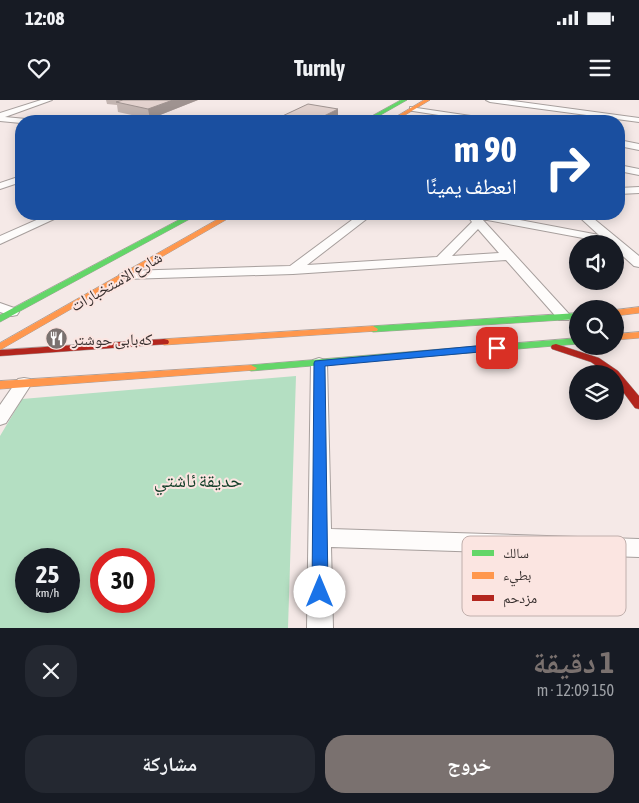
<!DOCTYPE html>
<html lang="ar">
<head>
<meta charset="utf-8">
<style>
	body { margin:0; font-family:"Asap Condensed","Noto Naskh Arabic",sans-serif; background:#242831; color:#f1f3f6; direction:rtl; height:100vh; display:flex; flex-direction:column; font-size:19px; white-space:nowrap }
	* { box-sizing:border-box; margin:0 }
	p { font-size:16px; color:#9ea1a6 }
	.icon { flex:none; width:28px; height:28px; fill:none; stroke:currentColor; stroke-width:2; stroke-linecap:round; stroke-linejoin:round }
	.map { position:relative; height:528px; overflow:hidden; direction:ltr }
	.side { display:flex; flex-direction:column; background:#171b24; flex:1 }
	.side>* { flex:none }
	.top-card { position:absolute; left:15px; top:15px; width:610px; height:105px; border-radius:20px; box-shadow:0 2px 12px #0003; direction:rtl; background:#1a4fa0; color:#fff; overflow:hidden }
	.fabs { position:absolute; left:569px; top:135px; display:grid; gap:10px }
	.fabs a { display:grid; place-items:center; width:55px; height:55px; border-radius:50%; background:#171b24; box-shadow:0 2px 12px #0003; font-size:25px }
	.speed { position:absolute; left:15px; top:448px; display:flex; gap:10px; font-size:25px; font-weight:700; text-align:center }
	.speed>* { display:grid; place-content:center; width:65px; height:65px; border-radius:50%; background:#171b24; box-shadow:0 2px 12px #0003; line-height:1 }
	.speed small { font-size:12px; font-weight:400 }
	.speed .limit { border:8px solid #d22; background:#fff; color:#111 }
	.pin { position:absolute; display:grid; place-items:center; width:42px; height:42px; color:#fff; margin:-21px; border-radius:10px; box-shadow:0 2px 8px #0006 }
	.me { position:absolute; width:55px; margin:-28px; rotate:0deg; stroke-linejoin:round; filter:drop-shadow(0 0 4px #0008) }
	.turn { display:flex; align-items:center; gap:18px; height:105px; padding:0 25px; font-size:22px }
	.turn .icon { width:65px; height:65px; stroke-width:2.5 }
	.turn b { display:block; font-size:35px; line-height:42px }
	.round { display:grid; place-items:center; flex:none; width:52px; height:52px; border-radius:20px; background:#242831 }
	.head { display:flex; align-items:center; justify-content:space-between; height:85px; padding:0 25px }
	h1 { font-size:30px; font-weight:700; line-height:38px; color:#7a716f }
	.primary-button { display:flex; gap:10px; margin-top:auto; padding:10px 25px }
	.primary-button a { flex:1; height:58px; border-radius:20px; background:#7a716f; color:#fff; font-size:20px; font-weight:700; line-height:58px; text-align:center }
	.primary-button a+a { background:#242831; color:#f1f3f6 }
	.status { display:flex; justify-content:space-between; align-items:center; height:35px; padding:0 25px; background:#171b24; direction:ltr }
	.status svg { height:14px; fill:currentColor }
	header { display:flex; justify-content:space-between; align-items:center; height:65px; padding:0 25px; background:#171b24; font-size:22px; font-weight:700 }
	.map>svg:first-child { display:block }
	.green { fill:#b4dfc2; fill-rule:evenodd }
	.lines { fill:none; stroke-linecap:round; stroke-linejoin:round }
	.street-casing { stroke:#a79f9d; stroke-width:2 }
	.fast-casing { stroke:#a79f9d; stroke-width:1 }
	.slow-casing { stroke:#a79f9d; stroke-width:1 }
	.jam-casing { stroke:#a79f9d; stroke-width:1 }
	.street { fill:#fefcfb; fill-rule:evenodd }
	.fast { fill:#63d668; fill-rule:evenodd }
	.slow { fill:#ff974d; fill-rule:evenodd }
	.jam { fill:#b3261e; fill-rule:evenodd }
	.wall { fill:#c3b5b1 }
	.shaded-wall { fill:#9f9390 }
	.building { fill:#e3d2ce; stroke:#9f9390 }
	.route { fill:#1a73e8; stroke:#114b97 }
	.labels { text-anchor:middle; stroke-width:4; stroke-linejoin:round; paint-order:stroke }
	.street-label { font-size:16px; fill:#38302f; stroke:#fbe5e1 }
	.poi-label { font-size:16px; fill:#38302f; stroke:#fbe5e1; text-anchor:start }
	.near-park-label { font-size:19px; fill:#123e28; stroke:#fbe5e1 }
	.key { fill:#fbe5e1; stroke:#c0afac; stroke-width:1 }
	.key-label { font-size:14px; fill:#38302f }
</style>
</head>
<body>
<div class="status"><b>12:08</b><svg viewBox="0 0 49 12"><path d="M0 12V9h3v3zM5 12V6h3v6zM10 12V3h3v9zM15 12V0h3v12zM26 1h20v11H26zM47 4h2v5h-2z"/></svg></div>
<header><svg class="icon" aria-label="menu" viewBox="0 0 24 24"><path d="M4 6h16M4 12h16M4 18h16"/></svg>Turnly<svg class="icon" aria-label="heart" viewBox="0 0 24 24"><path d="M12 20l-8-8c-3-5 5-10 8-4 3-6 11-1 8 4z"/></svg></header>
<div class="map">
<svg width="639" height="528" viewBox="0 0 639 528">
	<rect width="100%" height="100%" fill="#f5e9e7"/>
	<path class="green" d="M296 276 288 528H0V336L22 299ZM26 459H69V501H26ZM101 459H144V501H101Z"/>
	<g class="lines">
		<defs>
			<path id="street" d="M41 0H52L5 17 26 19 30 21H21V23L0 21V13Z
				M486 0H506L639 18V22L490 2Z
				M410 7 491 19 495 21H477L413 11H410Z
				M619 40 639 44V50L619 46Z
				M619 65 639 69V75L619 71Z
				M21 76V82L0 89V83Z
				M639 87V93L619 94V88Z
				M50 114H65L0 144V136Z
				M360 114H373L307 165 437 157 472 122 466 114H488L599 135 576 114H588L639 156V167L634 166 615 149V144L482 119 569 214 571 217 569 220H559L506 160 293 174 126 179 119 175 126 171 290 166ZM478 129 499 153 452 156Z
				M0 203 17 209 19 212 17 215 12 216 0 212Z
				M319 258 325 260 327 263 331 429 639 439V457L331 447 333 528H307L311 263 313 260Z
				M24 278 30 279 32 283 6 323 0 325V305L18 279Z"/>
			<path id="fast" d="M401 0H407L370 21H363Z
				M190 114H199L0 222V215Z
				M578 213V219L373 232 368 229 373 226Z
				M578 238V244L251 271 245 268 251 265Z"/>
			<path id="slow" d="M424 0H430L395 21H389Z
				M227 114H236L0 250V243Z
				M639 207V213L615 216V210Z
				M373 226 378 229 377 231 164 245 159 242 164 239Z
				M639 232V238L615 240V234Z
				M251 265 257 268 255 270 0 289V281Z"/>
			<path id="jam" d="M164 239 168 240 169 242 168 244 0 256V250Z
				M556 244 599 258 618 271 639 296V309L635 308 615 281V274H608L591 262 552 249 551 247 552 245Z"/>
		</defs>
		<use href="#street" class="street-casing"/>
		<use href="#fast" class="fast-casing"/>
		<use href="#slow" class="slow-casing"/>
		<use href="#jam" class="jam-casing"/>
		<use href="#street" class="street"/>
		<use href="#fast" class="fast"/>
		<use href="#slow" class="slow"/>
		<use href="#jam" class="jam"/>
	</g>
	<path class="wall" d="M106 0H198L150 19 118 12 117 5 107 4Z
		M276 19H338L333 21H276Z"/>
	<path class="shaded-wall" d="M173 0H198L150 19 148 9Z
		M338 9V19L333 21H314Z"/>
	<path class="building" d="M123 0H173L148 9 116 2Z
		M308 4 338 9 314 21H289L276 19Z"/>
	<path class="route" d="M497 244 503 248 501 250 325 266 328 492 326 497 320 499 314 497 312 492 314 263 315 261Z"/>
	<defs>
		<symbol id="restaurant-disc" viewBox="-11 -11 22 22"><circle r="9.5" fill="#7a716f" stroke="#fbe5e1"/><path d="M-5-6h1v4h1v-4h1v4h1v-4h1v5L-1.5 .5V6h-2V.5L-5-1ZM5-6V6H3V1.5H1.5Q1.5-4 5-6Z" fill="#fff"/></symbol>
	</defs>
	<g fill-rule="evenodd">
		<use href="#restaurant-disc" x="44" y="226" width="25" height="25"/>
	</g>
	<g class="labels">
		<g class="street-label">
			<text transform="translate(116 181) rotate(-30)" y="6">شارع الاستخبارات</text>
		</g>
		<g class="poi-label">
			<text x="72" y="245">کەبابی حوشتر</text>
		</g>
		<g class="near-park-label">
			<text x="198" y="387">حديقة ئاشتي</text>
		</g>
	</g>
	<rect x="462" y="436" width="164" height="80" rx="8" class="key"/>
	<rect x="472" y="450" width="22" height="6" fill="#63d668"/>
	<rect x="472" y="472" width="22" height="7" fill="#ff974d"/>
	<rect x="472" y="495" width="22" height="6" fill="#b3261e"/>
	<g class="key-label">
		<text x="503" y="458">سالك</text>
		<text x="503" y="480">بطيء</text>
		<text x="503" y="503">مزدحم</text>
	</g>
</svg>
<div class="fabs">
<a><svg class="icon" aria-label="sound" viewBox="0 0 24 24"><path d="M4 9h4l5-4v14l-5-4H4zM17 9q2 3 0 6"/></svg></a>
<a><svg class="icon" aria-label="search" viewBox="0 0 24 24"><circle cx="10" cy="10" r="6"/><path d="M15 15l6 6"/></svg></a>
<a><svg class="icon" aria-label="layers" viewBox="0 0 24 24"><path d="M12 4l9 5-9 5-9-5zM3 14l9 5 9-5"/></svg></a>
</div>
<div class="speed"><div>25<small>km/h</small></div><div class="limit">30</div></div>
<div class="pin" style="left:497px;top:248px;background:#d93025"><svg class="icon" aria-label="arrive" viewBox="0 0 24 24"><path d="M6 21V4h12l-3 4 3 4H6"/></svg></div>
<svg class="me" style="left:320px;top:492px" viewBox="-20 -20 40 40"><circle r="19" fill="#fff"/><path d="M0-13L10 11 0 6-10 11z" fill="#1a73e8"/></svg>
<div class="top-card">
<div class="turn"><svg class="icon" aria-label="right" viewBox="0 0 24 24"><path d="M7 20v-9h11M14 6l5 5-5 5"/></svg><div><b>90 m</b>انعطف يمينًا</div></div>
</div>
</div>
<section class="side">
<div class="head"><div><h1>1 دقيقة</h1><p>150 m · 12:09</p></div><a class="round"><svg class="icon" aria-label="close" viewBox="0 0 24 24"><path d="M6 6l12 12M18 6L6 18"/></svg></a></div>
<div class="primary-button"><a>خروج</a><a>مشاركة</a></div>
</section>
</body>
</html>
